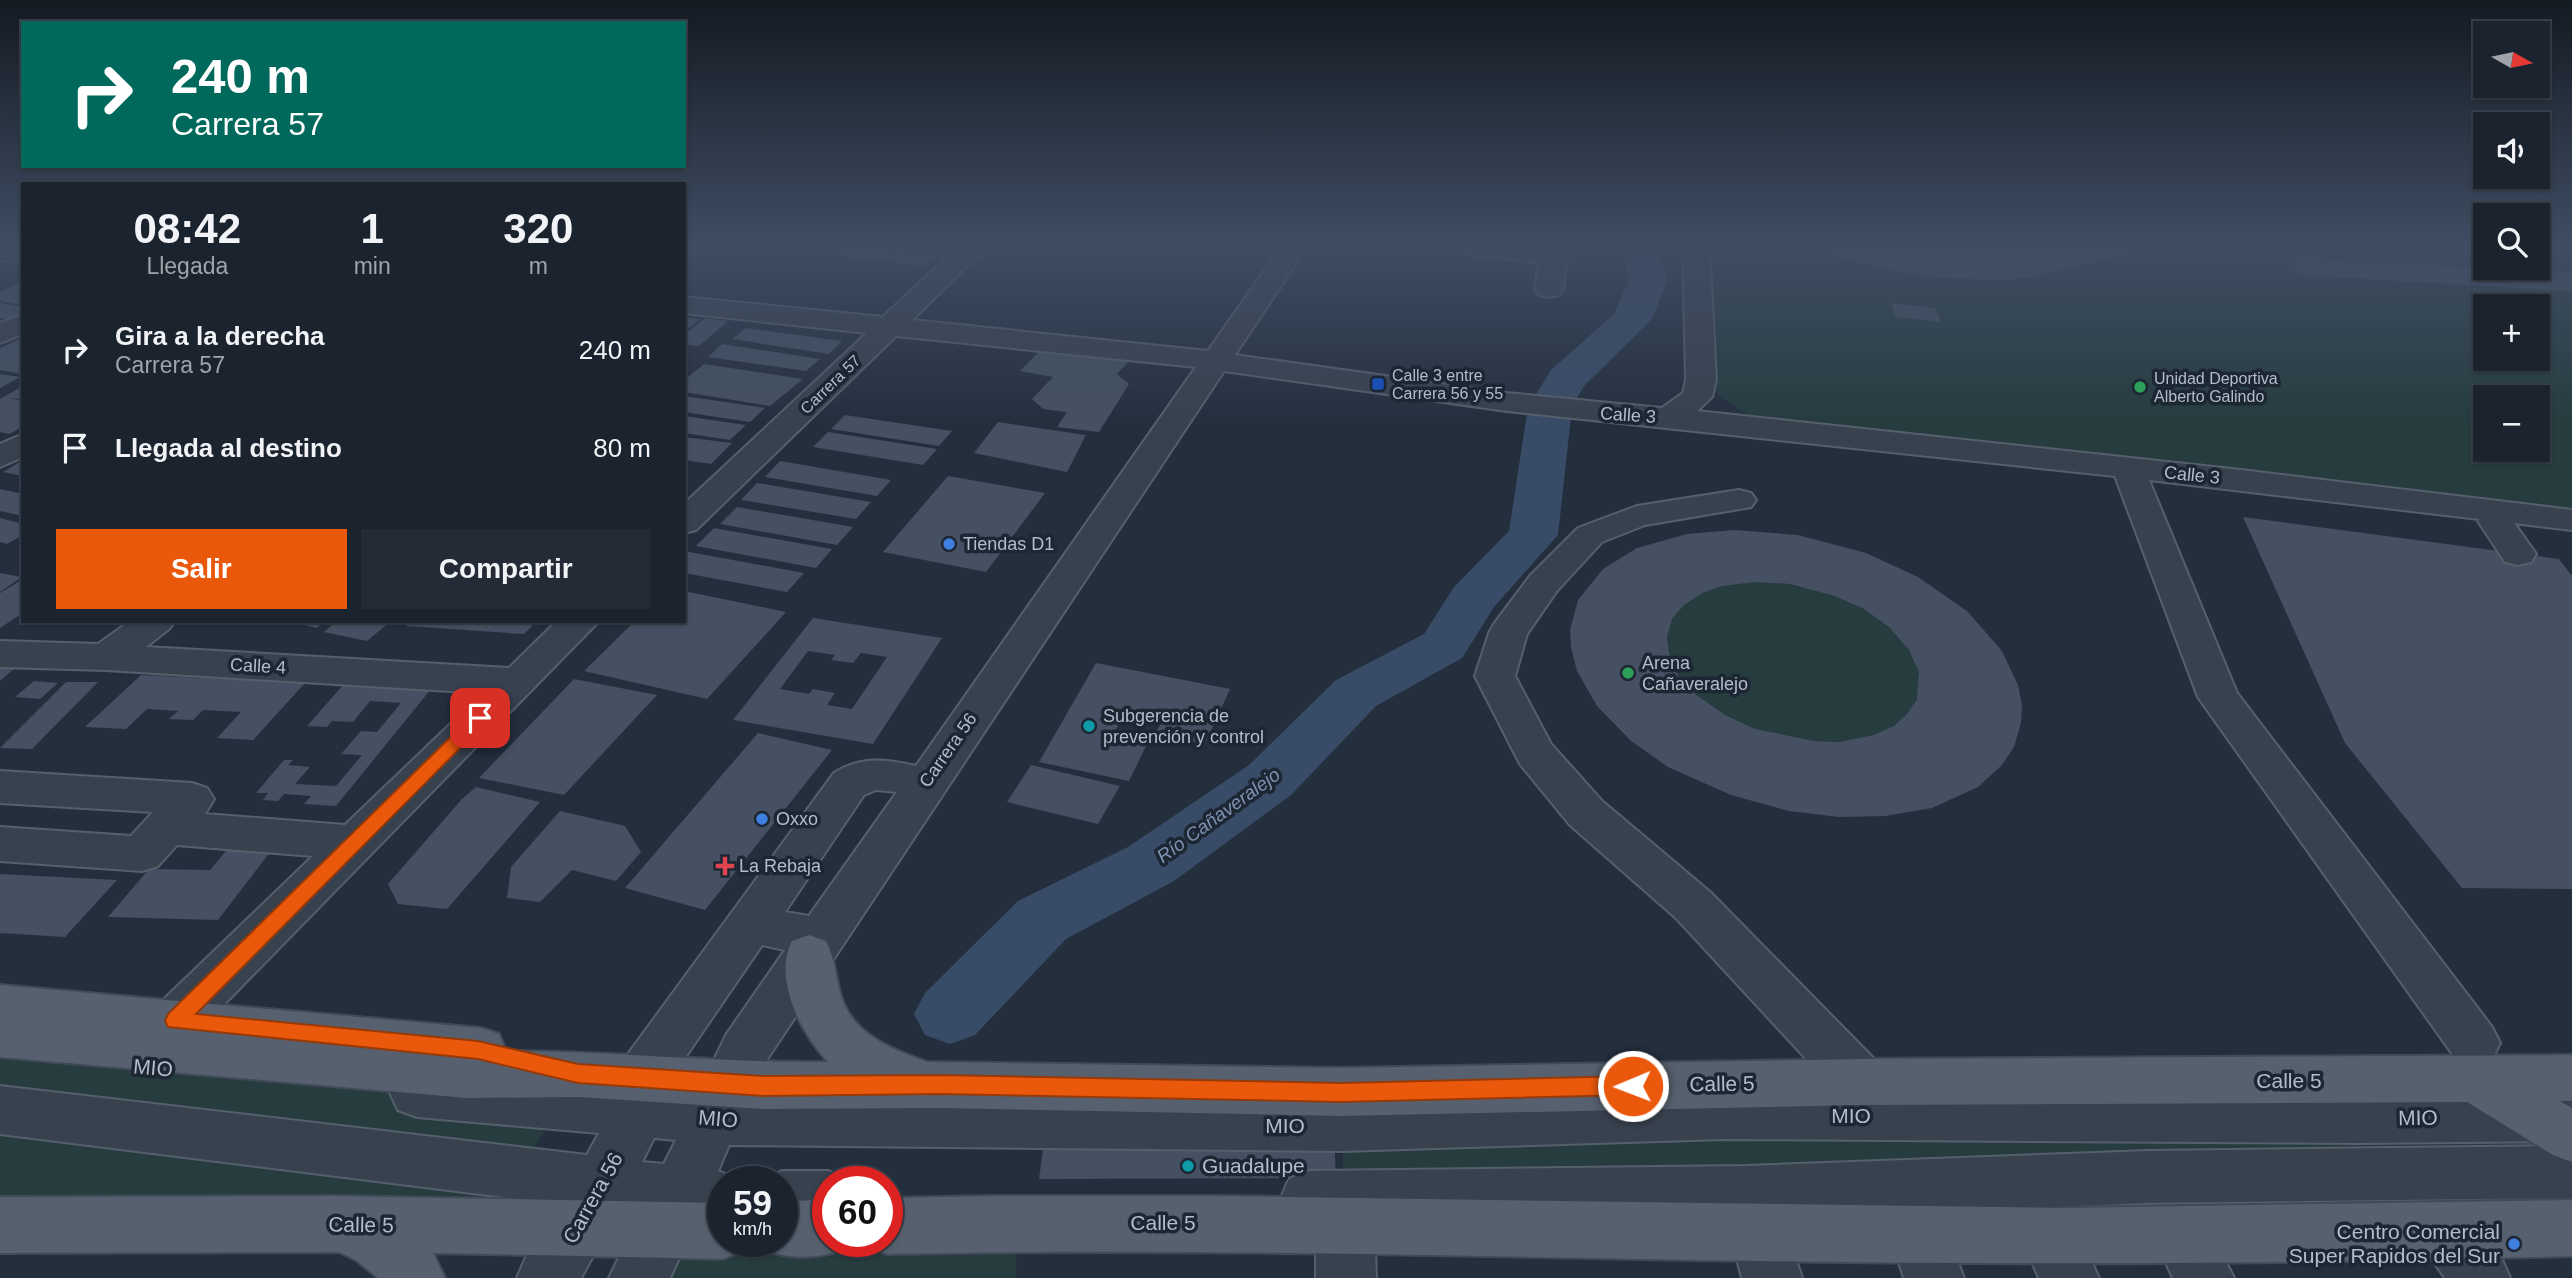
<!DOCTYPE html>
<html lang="es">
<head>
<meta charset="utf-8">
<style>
	body { margin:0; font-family:Arial,sans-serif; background:#242b36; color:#f1f3f6; height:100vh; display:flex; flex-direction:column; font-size:26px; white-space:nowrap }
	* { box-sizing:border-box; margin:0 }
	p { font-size:23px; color:#a0a4aa }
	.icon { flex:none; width:38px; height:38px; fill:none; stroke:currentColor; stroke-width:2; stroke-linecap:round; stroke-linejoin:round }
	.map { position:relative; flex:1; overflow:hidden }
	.side { position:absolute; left:21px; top:182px; width:665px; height:441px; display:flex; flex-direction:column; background:#1b232e; border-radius:0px; box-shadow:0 2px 5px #0004,0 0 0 2px #39404a }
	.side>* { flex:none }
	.top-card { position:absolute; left:21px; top:21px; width:665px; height:147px; border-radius:0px; box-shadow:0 2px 5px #0004,0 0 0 2px #39404a; background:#00695c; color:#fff; overflow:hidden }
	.needle { width:46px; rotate:99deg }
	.fabs { position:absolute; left:2473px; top:21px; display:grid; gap:14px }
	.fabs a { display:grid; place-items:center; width:77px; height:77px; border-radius:0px; background:#1b232e; box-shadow:0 2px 5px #0004,0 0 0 2px #39404a; font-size:35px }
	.speed { position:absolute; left:707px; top:1166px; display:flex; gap:14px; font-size:35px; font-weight:700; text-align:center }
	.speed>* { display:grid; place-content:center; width:91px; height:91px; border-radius:50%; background:#1b232e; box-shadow:0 2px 5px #0004,0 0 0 2px #39404a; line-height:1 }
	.speed small { font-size:18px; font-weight:400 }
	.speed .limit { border:10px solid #d22; background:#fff; color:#111 }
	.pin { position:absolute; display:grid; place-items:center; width:60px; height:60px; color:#fff; margin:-30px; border-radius:14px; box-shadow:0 4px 10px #0006 }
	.me { position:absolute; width:77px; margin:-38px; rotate:269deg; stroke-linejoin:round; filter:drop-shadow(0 0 5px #0008) }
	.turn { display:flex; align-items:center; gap:24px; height:147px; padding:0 35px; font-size:32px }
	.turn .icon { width:91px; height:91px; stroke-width:2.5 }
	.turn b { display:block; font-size:49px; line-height:60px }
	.eta { display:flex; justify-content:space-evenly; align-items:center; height:119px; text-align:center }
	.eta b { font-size:42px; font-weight:700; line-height:49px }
	.cta { display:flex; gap:14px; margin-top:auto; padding:14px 35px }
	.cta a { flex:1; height:80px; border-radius:0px; background:#ea580c; color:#fff; font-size:28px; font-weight:700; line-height:80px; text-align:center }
	.cta a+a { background:#242b36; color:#f1f3f6 }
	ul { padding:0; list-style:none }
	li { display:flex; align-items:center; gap:21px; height:98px; padding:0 35px }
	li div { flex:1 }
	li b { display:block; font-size:26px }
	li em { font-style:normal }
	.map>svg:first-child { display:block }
	.green { fill:#263c3f; fill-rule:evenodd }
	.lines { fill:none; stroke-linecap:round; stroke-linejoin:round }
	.river { fill:#394c67; fill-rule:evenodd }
	.building { fill:#455162; fill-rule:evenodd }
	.minor-casing { stroke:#565f6c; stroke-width:4 }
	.major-casing { stroke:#414a57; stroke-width:4 }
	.path { stroke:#44595c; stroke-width:3.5; stroke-dasharray:4.5 4.5; stroke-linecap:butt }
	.minor { fill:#38414e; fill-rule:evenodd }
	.major { fill:#56606e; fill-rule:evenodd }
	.route { fill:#ea580c; stroke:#983908; stroke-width:2 }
	.transit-dot { fill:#1a4fb4; stroke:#1d2633; stroke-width:2.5 }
	.leisure-dot { fill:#2e9e5b; stroke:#1d2633; stroke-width:2.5 }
	.shop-dot { fill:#3f7fe0; stroke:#1d2633; stroke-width:2.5 }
	.culture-dot { fill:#0f9aa8; stroke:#1d2633; stroke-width:2.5 }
	.health-dot { fill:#e0444e; stroke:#1d2633; stroke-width:2.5 }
	.labels { text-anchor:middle; stroke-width:7; stroke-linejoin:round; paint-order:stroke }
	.far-poi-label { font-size:16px; fill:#b4bcc9; stroke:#1d2633; text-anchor:start }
	.far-street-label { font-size:16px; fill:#b4bcc9; stroke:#1d2633 }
	.street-label { font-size:18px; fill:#b4bcc9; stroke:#1d2633 }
	.poi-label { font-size:18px; fill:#b4bcc9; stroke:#1d2633; text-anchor:start }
	.water-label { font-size:19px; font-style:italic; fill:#7c92b1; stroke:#1d2633 }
	.near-street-label { font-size:21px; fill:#b4bcc9; stroke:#1d2633 }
	.near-poi-label { font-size:21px; fill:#b4bcc9; stroke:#1d2633; text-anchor:start }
</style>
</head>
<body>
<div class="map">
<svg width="2572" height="1278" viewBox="0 0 2572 1278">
	<rect width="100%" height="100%" fill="#242f3e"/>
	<path class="green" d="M1696 244H2485V268H2538V244H2572V520L1760 420 1736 408 1701 380ZM2485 306H2538V359H2485ZM2485 397H2538V450H2485Z
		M1748 582C1808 581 1890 602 1916 664 1923 681 1920 699 1908 713 1895 730 1872 737 1852 740 1803 746 1750 734 1710 706 1670 679 1644 626 1697 595 1713 586 1731 585 1748 582Z
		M0 1056 559 1107 486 1226 0 1225Z
		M2572 1117V1228L1344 1198 1342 1126Z
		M1017 1222 1016 1278H639L662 1232 723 1241H887Z"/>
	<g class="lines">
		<path class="river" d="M1621 244H1657L1667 280 1652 319 1584 386 1572 407 1558 535 1494 607 1462 658 1376 706 1291 795 1174 881 1066 939 975 1035 950 1044 925 1035 914 1014 925 993 1018 901 1128 847 1249 765 1336 680 1424 634 1454 587 1509 531 1528 407 1551 370 1614 314 1629 280Z"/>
	</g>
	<path class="building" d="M732 244H804L792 254Z
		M862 244H935L947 246 936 255Z
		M1180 244H1248L1241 253Z
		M1799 244H2164V245L2033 277 2003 280 1938 278 1898 272 1839 258Z
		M846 245 934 256 924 266 835 255Z
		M2286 257 2572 273V291L2302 275Z
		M23 281V305L0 301V292Z
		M0 303 23 307V314L11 320 0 318Z
		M1891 303 1936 308 1941 322 1895 317Z
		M684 317 700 319 684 332Z
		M705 318 728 321 699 346 684 344V335Z
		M746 328 842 341 829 354 732 339Z
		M18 340H23V374L0 370V348Z
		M722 344 820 359 806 371 708 357Z
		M1044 347 1128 362 1117 374 1129 384 1099 432 1057 427 1067 412 1043 409 1032 399 1053 377 1020 371Z
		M704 364 803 379 770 406 684 392V377H688Z
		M0 374 20 377 0 388Z
		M23 386V399L10 398 23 401V427L9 434 0 432V399Z
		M684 396 765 408 750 422 684 412Z
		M845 415 952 431 939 446 831 429Z
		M684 416 746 425 730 440 684 433Z
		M998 422 1086 435 1067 472 974 453Z
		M828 432 937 449 923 465 813 447Z
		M684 437 732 443 711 464 684 460Z
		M23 460V476L3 472Z
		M780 461 891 480 877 496 765 477Z
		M948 476 1045 493 986 572 883 552Z
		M757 483 871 502 856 519 741 500Z
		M0 489 23 494V516L0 511Z
		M737 507 853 527 837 545 720 524Z
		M2243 517 2559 559 2572 576V889L2462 888 2345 743Z
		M0 518 23 524V535L7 544 0 542Z
		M714 528 832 549 816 568 696 546Z
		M1734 530 1798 535 1866 553 1918 577 1967 611 2002 651 2018 685 2022 705 2021 723 2014 747 2002 765 1978 787 1932 808 1885 816 1839 817 1789 811 1731 795 1668 767 1631 741 1597 706 1577 671 1571 647 1570 630 1578 600 1603 569 1637 548 1687 534ZM1755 582 1790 584 1835 596 1864 609 1889 627 1909 650 1919 672 1917 699 1907 714 1894 726 1874 735 1839 742 1814 741 1755 729 1725 715 1695 694 1678 675 1669 654 1667 637 1672 619 1684 605 1702 593 1722 586Z
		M684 551 804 573 787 592 684 573Z
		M0 573 22 577 0 592Z
		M23 579V613L0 628V593Z
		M684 591 786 612 707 699 584 671 635 621H684Z
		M813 618 942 638 873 744 733 720ZM808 651 835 655 831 660 853 663 861 653 887 657 852 709 827 705 835 693 813 689 809 694 780 689Z
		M289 621H325L317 628Z
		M337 621H391L367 641 324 632Z
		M411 621H537L524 634 406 626Z
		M1096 663 1230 689 1205 744 1155 734 1164 718 1126 711 1113 735 1148 742 1129 781 1039 762Z
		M0 666 16 667 0 681Z
		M141 675 305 683 253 740 217 738 241 712 203 710 193 720 169 719 178 711 147 709 126 729 85 727Z
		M574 679 657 695 564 795 479 778Z
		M34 681 58 683 40 699 15 697Z
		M66 682H98L32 749 0 748Z
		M344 684 431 689 336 806 304 804 311 796 284 794 278 801 263 800 268 793H256L284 760H293L288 765 310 767 295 784 336 786 362 755 341 754 361 731 377 732 401 703 370 701 353 722 332 721 327 727 307 726Z
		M758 733 832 750 705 910 625 888Z
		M1031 765 1120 786 1098 824 1007 802Z
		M476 787 540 802 447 909 398 904 388 884 462 799Z
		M560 811 625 826 641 852 616 881 572 870 540 902 507 898 511 867Z
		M230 846 274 847 218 920 108 917 149 869 210 870Z
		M0 874 117 880 65 937 0 933Z
		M1045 1135H1334L1336 1178 1039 1179Z"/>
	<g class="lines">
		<defs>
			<path id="minor" d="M0 244 23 246V262L0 260Z
				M961 244H989L912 320 1208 351 1283 244H1309L1235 355 1507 393 1662 408 1683 393 1686 380 1683 244H1709L1716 380 1712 397 1697 411 2241 470 2572 510V530L2514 523 2536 554 2531 562 2518 565 2505 562 2478 521 2479 519 2149 480 2237 693 2492 1027 2500 1043 2492 1059 2474 1065 2456 1059 2198 697 2115 476 1507 411 1224 371 764 1064 750 1097 1342 1101 1722 1091H1836L1676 918 1570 825 1520 764 1475 676 1489 633 1494 624 1530 576 1578 528 1637 506 1739 490 1751 493 1756 500 1751 507 1645 525 1602 542 1556 592 1527 634 1515 676 1551 744 1602 801 1710 892 1880 1065 1887 1082 1883 1092 2357 1095 2572 1093V1141L2357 1143 1722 1139 1342 1151 729 1145 718 1171 744 1181H723V1225L696 1221 670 1278H609L640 1214 617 1212 581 1278H517L526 1257 560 1204 0 1134V1086L587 1155 599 1133 417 1117 398 1110 390 1093 398 1076 417 1069 620 1087 616 1077 623 1061 834 773C860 756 887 759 916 766L1196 367 896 336 696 530 684 533V504L867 333 684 313V297L883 317ZM876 790 897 792 809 916 785 912 864 795ZM762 945 785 950 726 1035 698 1093 674 1091 669 1081ZM654 1138 676 1140 664 1164 642 1162Z
				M1439 244C1468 244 1550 236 1567 261L1563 289 1559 295 1549 297 1539 295 1535 289 1539 263 1452 252 1443 249Z
				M23 315V334L0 343V323Z
				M23 434V457L0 467V444Z
				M130 621H175L169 629 146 647 509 668 557 621H599L193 1036 175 1043 157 1036 150 1021 157 1006 313 856 177 845 158 866 142 871 0 861V827L131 836 153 812 0 803V771L192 783 207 788 214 799 205 814 345 825 483 693 106 670 0 667V641L98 644Z
				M2572 1146V1198L2148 1203 2052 1207 2069 1214 2099 1278H2039L2020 1234 2029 1214 2046 1207 1934 1212 1939 1214 1964 1278H1904L1890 1234 1901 1213 1782 1218 1802 1278H1742L1730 1233 1736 1220 1374 1224 1376 1278H1316V1225L1289 1217 1281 1198 1289 1179 1309 1171 1747 1166 2148 1151Z
				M782 1171H828L848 1179 849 1181H828V1225H782V1181H761Z
				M2447 1204 2467 1212 2501 1257 2510 1278H2445L2427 1252 2418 1232 2427 1212Z
				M2183 1209 2203 1217 2234 1278H2173L2154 1237 2163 1217Z"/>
			<path id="major" d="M809 935 826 941C836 960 835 979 842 999 855 1036 894 1050 927 1062L1341 1068 1861 1059 2572 1055V1101H2560L2572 1108V1162L2553 1155 2467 1102 1861 1105 1341 1116 940 1108 763 1109 578 1097 467 1098 0 1057V985L481 1028 499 1034 506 1051C614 1051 721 1063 828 1062 802 1034 772 979 792 941Z
				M335 1196 723 1203V1241H748L743 1251 723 1259 433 1253 445 1278H378L356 1260 339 1252 0 1253V1197Z
				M996 1196H1214L2064 1208 2572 1200V1256C2301 1264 2030 1265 1759 1261 1468 1256 1178 1248 887 1254L867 1246 865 1241H887V1198Z
				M828 1200V1241H851L848 1248C820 1259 790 1260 762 1249L758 1241H782V1201Z"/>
		</defs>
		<use href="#minor" class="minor-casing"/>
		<use href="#major" class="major-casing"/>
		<path class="path" d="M2538 249 2572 256"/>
		<use href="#minor" class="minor"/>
		<use href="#major" class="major"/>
	</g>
	<linearGradient id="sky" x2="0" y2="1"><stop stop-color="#141a22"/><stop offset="0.58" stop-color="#3f4d63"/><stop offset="1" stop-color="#3f4d63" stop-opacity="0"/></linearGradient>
	<rect width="2572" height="423" fill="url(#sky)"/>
	<path class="route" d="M480 712 489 718 486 722 196 1014 478 1041 578 1064 763 1076 940 1075 1341 1083 1633 1076 1641 1079 1644 1086 1641 1092 1633 1095 1341 1102 940 1094 763 1096 578 1083 478 1059 168 1027 165 1021 168 1014 474 714Z"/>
	<rect class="transit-dot" x="1371" y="377" width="14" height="14" rx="3.5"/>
	<g class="leisure-dot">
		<circle cx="2140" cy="387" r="7"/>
		<circle cx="1628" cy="673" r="7"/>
	</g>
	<g class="shop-dot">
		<circle cx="949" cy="544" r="7"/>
		<circle cx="762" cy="819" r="7"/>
		<circle cx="2514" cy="1244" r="7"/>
	</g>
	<g class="culture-dot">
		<circle cx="1089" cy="726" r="7"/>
		<circle cx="1188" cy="1166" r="7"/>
	</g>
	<path class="health-dot" d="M721.5 855.5h7v7h7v7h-7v7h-7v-7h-7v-7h7z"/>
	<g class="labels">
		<g class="far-poi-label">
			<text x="1392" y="381">Calle 3 entre<tspan x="1392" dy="18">Carrera 56 y 55</tspan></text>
			<text x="2154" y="384">Unidad Deportiva<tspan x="2154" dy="18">Alberto Galindo</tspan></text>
		</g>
		<g class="far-street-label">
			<text transform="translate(830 384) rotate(-44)" y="6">Carrera 57</text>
		</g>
		<g class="street-label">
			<text transform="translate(1628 415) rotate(4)" y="6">Calle 3</text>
			<text transform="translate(2192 475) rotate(6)" y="6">Calle 3</text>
			<text transform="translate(258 666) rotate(3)" y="6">Calle 4</text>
			<text transform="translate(948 750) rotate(-55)" y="6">Carrera 56</text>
		</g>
		<g class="poi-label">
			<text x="963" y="550">Tiendas D1</text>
			<text x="1642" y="669">Arena<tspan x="1642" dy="21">Cañaveralejo</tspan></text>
			<text x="1103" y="722">Subgerencia de<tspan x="1103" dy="21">prevención y control</tspan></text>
			<text x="776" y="825">Oxxo</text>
			<text x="739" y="872">La Rebaja</text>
		</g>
		<g class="water-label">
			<text transform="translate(1218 815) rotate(-36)" y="7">Río Cañaveralejo</text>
		</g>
		<g class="near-street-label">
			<text transform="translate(153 1068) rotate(5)" y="7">MIO</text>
			<text x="2289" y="1088">Calle 5</text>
			<text transform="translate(1722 1084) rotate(-1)" y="7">Calle 5</text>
			<text x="1851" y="1123">MIO</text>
			<text transform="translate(2418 1118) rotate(-1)" y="7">MIO</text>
			<text transform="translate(718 1119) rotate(5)" y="7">MIO</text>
			<text x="1285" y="1133">MIO</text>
			<text transform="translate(593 1198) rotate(-61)" y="7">Carrera 56</text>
			<text x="1163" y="1230">Calle 5</text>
			<text transform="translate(361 1225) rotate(1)" y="7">Calle 5</text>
		</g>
		<g class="near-poi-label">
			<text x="1202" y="1173">Guadalupe</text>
			<text x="2500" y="1239" text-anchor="end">Centro Comercial<tspan x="2500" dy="24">Super Rapidos del Sur</tspan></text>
		</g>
	</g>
</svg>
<div class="fabs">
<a><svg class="needle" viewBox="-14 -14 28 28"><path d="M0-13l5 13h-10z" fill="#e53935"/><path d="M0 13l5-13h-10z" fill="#a0a4aa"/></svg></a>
<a><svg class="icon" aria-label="sound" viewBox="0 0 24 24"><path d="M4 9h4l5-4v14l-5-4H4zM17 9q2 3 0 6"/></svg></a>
<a><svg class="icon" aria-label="search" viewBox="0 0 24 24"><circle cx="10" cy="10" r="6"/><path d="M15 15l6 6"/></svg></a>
<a>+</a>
<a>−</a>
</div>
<div class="speed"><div>59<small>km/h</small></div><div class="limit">60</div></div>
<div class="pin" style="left:480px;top:718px;background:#d93025"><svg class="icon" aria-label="arrive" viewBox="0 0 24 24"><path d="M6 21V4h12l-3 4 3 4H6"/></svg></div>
<svg class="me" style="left:1633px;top:1086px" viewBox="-20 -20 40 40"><circle r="17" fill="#ea580c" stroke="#fff" stroke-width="3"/><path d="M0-11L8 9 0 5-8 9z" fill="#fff"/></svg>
<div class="top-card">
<div class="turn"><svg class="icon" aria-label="right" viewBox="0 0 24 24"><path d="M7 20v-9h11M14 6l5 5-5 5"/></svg><div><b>240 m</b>Carrera 57</div></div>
</div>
<section class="side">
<div class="eta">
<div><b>08:42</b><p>Llegada</p></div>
<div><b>1</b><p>min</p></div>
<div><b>320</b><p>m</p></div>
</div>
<ul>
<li><svg class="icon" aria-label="right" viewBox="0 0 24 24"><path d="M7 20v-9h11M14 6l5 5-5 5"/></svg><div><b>Gira a la derecha</b><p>Carrera 57</p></div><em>240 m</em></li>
<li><svg class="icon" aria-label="arrive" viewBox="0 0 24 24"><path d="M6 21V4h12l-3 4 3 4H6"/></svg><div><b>Llegada al destino</b></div><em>80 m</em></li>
</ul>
<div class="cta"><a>Salir</a><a>Compartir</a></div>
</section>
</div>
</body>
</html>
